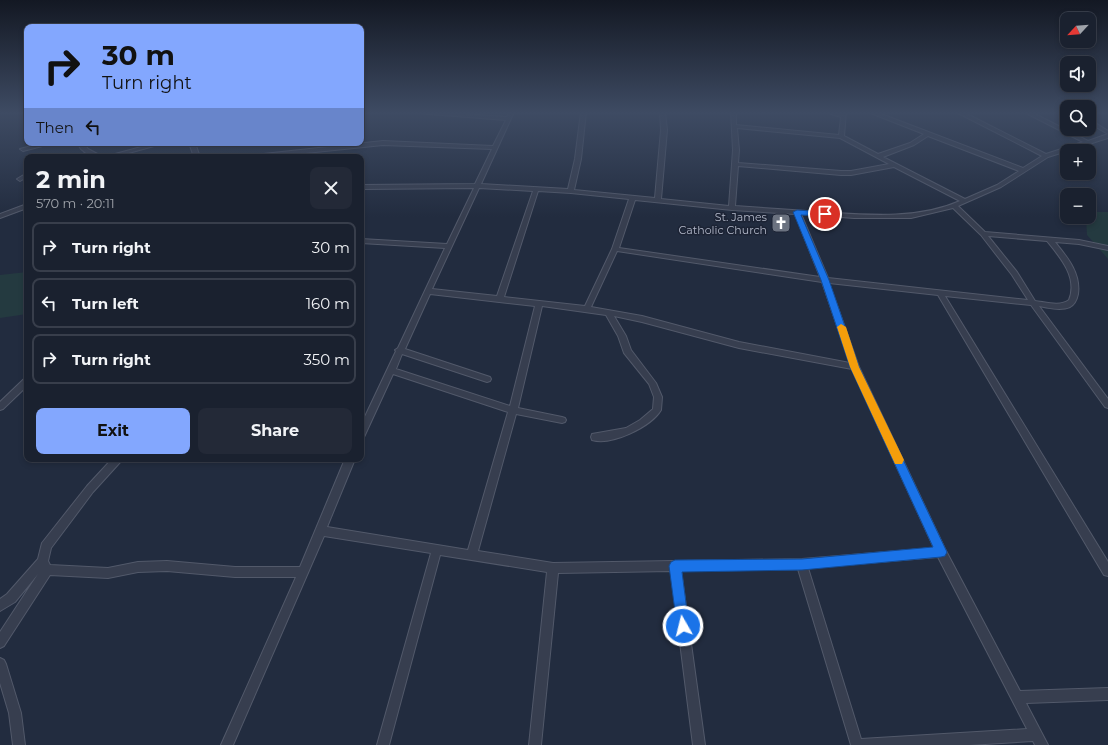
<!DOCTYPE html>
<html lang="en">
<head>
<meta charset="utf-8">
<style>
	body { margin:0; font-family:Montserrat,sans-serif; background:#232937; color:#f1f3f6; height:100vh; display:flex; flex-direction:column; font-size:15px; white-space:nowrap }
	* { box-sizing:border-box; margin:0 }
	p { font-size:13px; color:#9fa3aa }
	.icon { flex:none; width:22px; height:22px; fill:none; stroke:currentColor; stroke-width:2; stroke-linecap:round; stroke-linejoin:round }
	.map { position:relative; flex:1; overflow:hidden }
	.details { position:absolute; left:24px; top:154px; width:340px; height:308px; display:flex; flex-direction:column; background:#1a212f; border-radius:8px; box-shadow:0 2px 6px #0003,0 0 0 1px #383e4b }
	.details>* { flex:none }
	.guide { position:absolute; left:24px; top:24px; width:340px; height:122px; border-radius:8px; box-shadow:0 2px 6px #0003,0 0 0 1px #383e4b; background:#83a7fe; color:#111; overflow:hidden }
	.needle { width:26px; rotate:244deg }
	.buttons { position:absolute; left:1060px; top:12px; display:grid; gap:8px }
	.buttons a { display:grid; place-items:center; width:36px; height:36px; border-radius:8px; background:#1a212f; box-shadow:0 2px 6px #0003,0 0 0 1px #383e4b; font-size:20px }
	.pin { position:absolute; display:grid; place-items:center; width:34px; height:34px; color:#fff; margin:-17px; border:2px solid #fff; border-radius:50%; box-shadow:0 1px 4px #0007 }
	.me { position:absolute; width:44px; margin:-22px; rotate:352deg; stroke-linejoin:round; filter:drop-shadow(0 0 3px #0008) }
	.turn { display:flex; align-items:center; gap:14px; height:84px; padding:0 12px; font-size:18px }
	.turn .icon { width:52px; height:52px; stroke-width:2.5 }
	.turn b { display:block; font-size:28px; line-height:34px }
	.then { display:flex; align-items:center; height:38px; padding:0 12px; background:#0003; gap:8px; font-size:15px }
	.round { display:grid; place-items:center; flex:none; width:42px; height:42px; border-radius:8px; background:#232937 }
	.head { display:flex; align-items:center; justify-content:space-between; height:68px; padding:0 12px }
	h1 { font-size:24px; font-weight:700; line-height:30px }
	.button { display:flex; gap:8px; margin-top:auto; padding:8px 12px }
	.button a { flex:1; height:46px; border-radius:8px; background:#83a7fe; color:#111; font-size:16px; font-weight:700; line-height:46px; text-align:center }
	.button a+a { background:#232937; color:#f1f3f6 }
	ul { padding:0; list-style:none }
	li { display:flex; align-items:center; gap:12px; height:50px; margin:0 8px 6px; padding:0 4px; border:2px solid #383e4b; border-radius:8px }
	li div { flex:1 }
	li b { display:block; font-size:15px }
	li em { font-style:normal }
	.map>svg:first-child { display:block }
	.green { fill:#243a40 }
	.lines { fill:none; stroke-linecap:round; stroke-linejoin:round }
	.street-casing { stroke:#52596a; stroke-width:2 }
	.street { fill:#373e4f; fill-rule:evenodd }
	.route { fill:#1a73e8; stroke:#114b97 }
	.slow { fill:#f59e0b }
	.labels { text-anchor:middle; stroke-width:3; stroke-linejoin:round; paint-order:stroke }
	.far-poi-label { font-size:11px; fill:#b3b9ca; stroke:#1c2334; text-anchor:end }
</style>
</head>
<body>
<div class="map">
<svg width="1108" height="745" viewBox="0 0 1108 745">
	<rect width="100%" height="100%" fill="#222c3f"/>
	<path class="green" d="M1089 212H1108V259L1087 235 1086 217H1089Z
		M27 272V314L0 318V275Z"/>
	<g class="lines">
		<defs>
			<path id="street" d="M404 112H435L507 117 509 112H514L481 184 568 189 575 159 581 112H586L581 159 574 190 655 198 661 130 660 112H665L667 130 661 199 729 206 733 150 731 112H736V125L839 135 841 117 825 112 841 114V112H846L844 136 878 154 910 143 924 134 868 112H876L1023 168 1042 156 956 112H963L1046 154 1083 142 1024 112H1031L1088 141 1108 134 1089 123V119L1108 131V138L1048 157 1001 187 958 206 985 232 1079 240 1108 246V250L1079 244 1055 242C1067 257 1081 273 1078 294 1077 299 1075 304 1070 307 1061 311 1049 308 1039 306L1108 399V408L1105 407 1031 305 945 296 1108 562V576L1104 575 938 295 829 283 859 367 945 549 1020 691 1108 688V700L1026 703 1048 745H1035L1033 741 969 745H851L798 569 681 571 705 745H693L671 571 558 573 541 745H529L547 572 440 555 389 745H377L431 553 324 536 233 745H221L296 577H235L167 571 138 572 108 578 50 575 4 646 0 648V632L38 574 15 602 0 611V599L7 594 38 559 42 543 87 486 112 459H123L93 492 51 548 48 561 50 565 108 568 138 562 167 561 235 567H300L345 459H355L327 527 468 550 508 412 393 374 364 437 361 438V425L396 351 395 350 398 348 445 248 361 243V239L447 244 474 188 361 189V185L475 184 492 149 383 145 267 157H251L254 155 383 141 493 146 506 120ZM737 128 840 138 889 164 851 171H841L738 163 739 150ZM928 136 1019 171 997 185 965 199 883 157 914 145ZM738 166 841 175H851L894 167 960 201C917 220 866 215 821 212 792 210 764 208 735 206ZM479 188 533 191 497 296 432 289ZM538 191 571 193 629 199 612 249 585 306 504 297ZM635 200 732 210 795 214 820 277 619 248ZM953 208 981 235 1012 275 1028 300 828 278 801 214 854 218H911ZM988 236 1047 241C1061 258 1078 278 1069 300 1060 307 1045 302 1035 301L1017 272ZM617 251 822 282 850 363 739 342 642 316 591 307ZM430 294 535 306 510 406 396 369 402 354 487 382 490 381 491 379 490 377 405 349ZM542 306 606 315 618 336 624 353 649 384 654 397 653 409 640 420 626 428 592 434 591 437 592 440C611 446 651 427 661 410L662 397 656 383 631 350 626 336 614 316 642 322 739 348 852 369 934 548 802 559 553 563 478 551 516 414 562 423 565 422 566 420 565 418 562 417 518 408ZM938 557 1027 729 861 739 808 568Z
				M43 143H54L23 151 20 149Z
				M77 143H83L88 149 103 157H96L91 155 82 157H73L86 153 81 149Z
				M156 143H165L114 157H104Z
				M189 143H195L200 157H194Z
				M27 173V177L20 181 17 179Z
				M27 204V208L0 218V214Z
				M27 378V386L3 409 0 410V402L24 379Z
				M0 658 4 660 6 664 21 713 25 745H13L9 713 0 683Z"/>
		</defs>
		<use href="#street" class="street-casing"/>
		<use href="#street" class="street"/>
	</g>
	<linearGradient id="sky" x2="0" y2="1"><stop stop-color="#131823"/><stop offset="0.52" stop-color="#3e4b63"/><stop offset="1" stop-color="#3e4b63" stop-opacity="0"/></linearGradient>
	<rect width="1108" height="217" fill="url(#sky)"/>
	<path class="route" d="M797 210 825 212 829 214 825 216 801 215 829 280 859 367 947 552 945 556 941 557 802 570 682 572 689 626 687 630 683 632 679 630 677 626 669 566 671 562 675 560 802 559 933 547 850 367 821 280 793 212Z"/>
	<path class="slow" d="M841 324 846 327 859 367 904 460 902 464H895L850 367 837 327Z"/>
	<defs>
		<symbol id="church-square" viewBox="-11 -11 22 22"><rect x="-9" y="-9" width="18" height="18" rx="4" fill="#6b7280" stroke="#1c2334"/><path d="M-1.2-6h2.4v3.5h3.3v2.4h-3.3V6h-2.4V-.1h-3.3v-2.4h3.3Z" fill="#fff"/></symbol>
	</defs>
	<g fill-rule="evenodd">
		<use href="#church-square" x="770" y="212" width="22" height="22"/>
	</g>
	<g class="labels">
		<g class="far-poi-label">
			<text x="767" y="221">St. James<tspan x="767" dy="13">Catholic Church</tspan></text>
		</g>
	</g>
</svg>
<div class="buttons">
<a><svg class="needle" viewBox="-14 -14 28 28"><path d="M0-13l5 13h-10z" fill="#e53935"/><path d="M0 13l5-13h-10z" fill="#9fa3aa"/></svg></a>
<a><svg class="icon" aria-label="sound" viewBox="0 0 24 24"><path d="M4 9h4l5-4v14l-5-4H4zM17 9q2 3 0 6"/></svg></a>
<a><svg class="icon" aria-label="search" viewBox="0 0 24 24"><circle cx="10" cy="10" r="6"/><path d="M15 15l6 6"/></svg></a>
<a>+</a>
<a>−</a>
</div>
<div class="pin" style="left:825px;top:214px;background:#d93025"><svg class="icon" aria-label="arrive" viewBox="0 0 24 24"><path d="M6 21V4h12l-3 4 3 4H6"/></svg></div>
<svg class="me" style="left:683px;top:626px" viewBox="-20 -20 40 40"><circle r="17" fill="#1a73e8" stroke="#fff" stroke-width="3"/><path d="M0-11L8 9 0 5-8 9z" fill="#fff"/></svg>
<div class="guide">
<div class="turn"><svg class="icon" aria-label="right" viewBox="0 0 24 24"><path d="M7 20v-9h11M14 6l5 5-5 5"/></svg><div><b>30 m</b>Turn right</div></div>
<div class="then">Then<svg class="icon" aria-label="left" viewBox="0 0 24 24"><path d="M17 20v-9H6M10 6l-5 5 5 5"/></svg></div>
</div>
<section class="details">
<div class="head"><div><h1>2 min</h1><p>570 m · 20:11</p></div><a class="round"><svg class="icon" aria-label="close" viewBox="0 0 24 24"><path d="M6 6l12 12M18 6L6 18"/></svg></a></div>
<ul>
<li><svg class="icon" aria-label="right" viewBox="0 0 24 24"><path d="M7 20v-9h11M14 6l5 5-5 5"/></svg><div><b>Turn right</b></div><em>30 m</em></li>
<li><svg class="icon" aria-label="left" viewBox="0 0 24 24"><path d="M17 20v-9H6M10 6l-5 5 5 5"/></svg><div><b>Turn left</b></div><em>160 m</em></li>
<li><svg class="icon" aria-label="right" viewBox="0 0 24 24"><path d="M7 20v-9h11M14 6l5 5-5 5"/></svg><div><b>Turn right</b></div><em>350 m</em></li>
</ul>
<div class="button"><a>Exit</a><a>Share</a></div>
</section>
</div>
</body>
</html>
